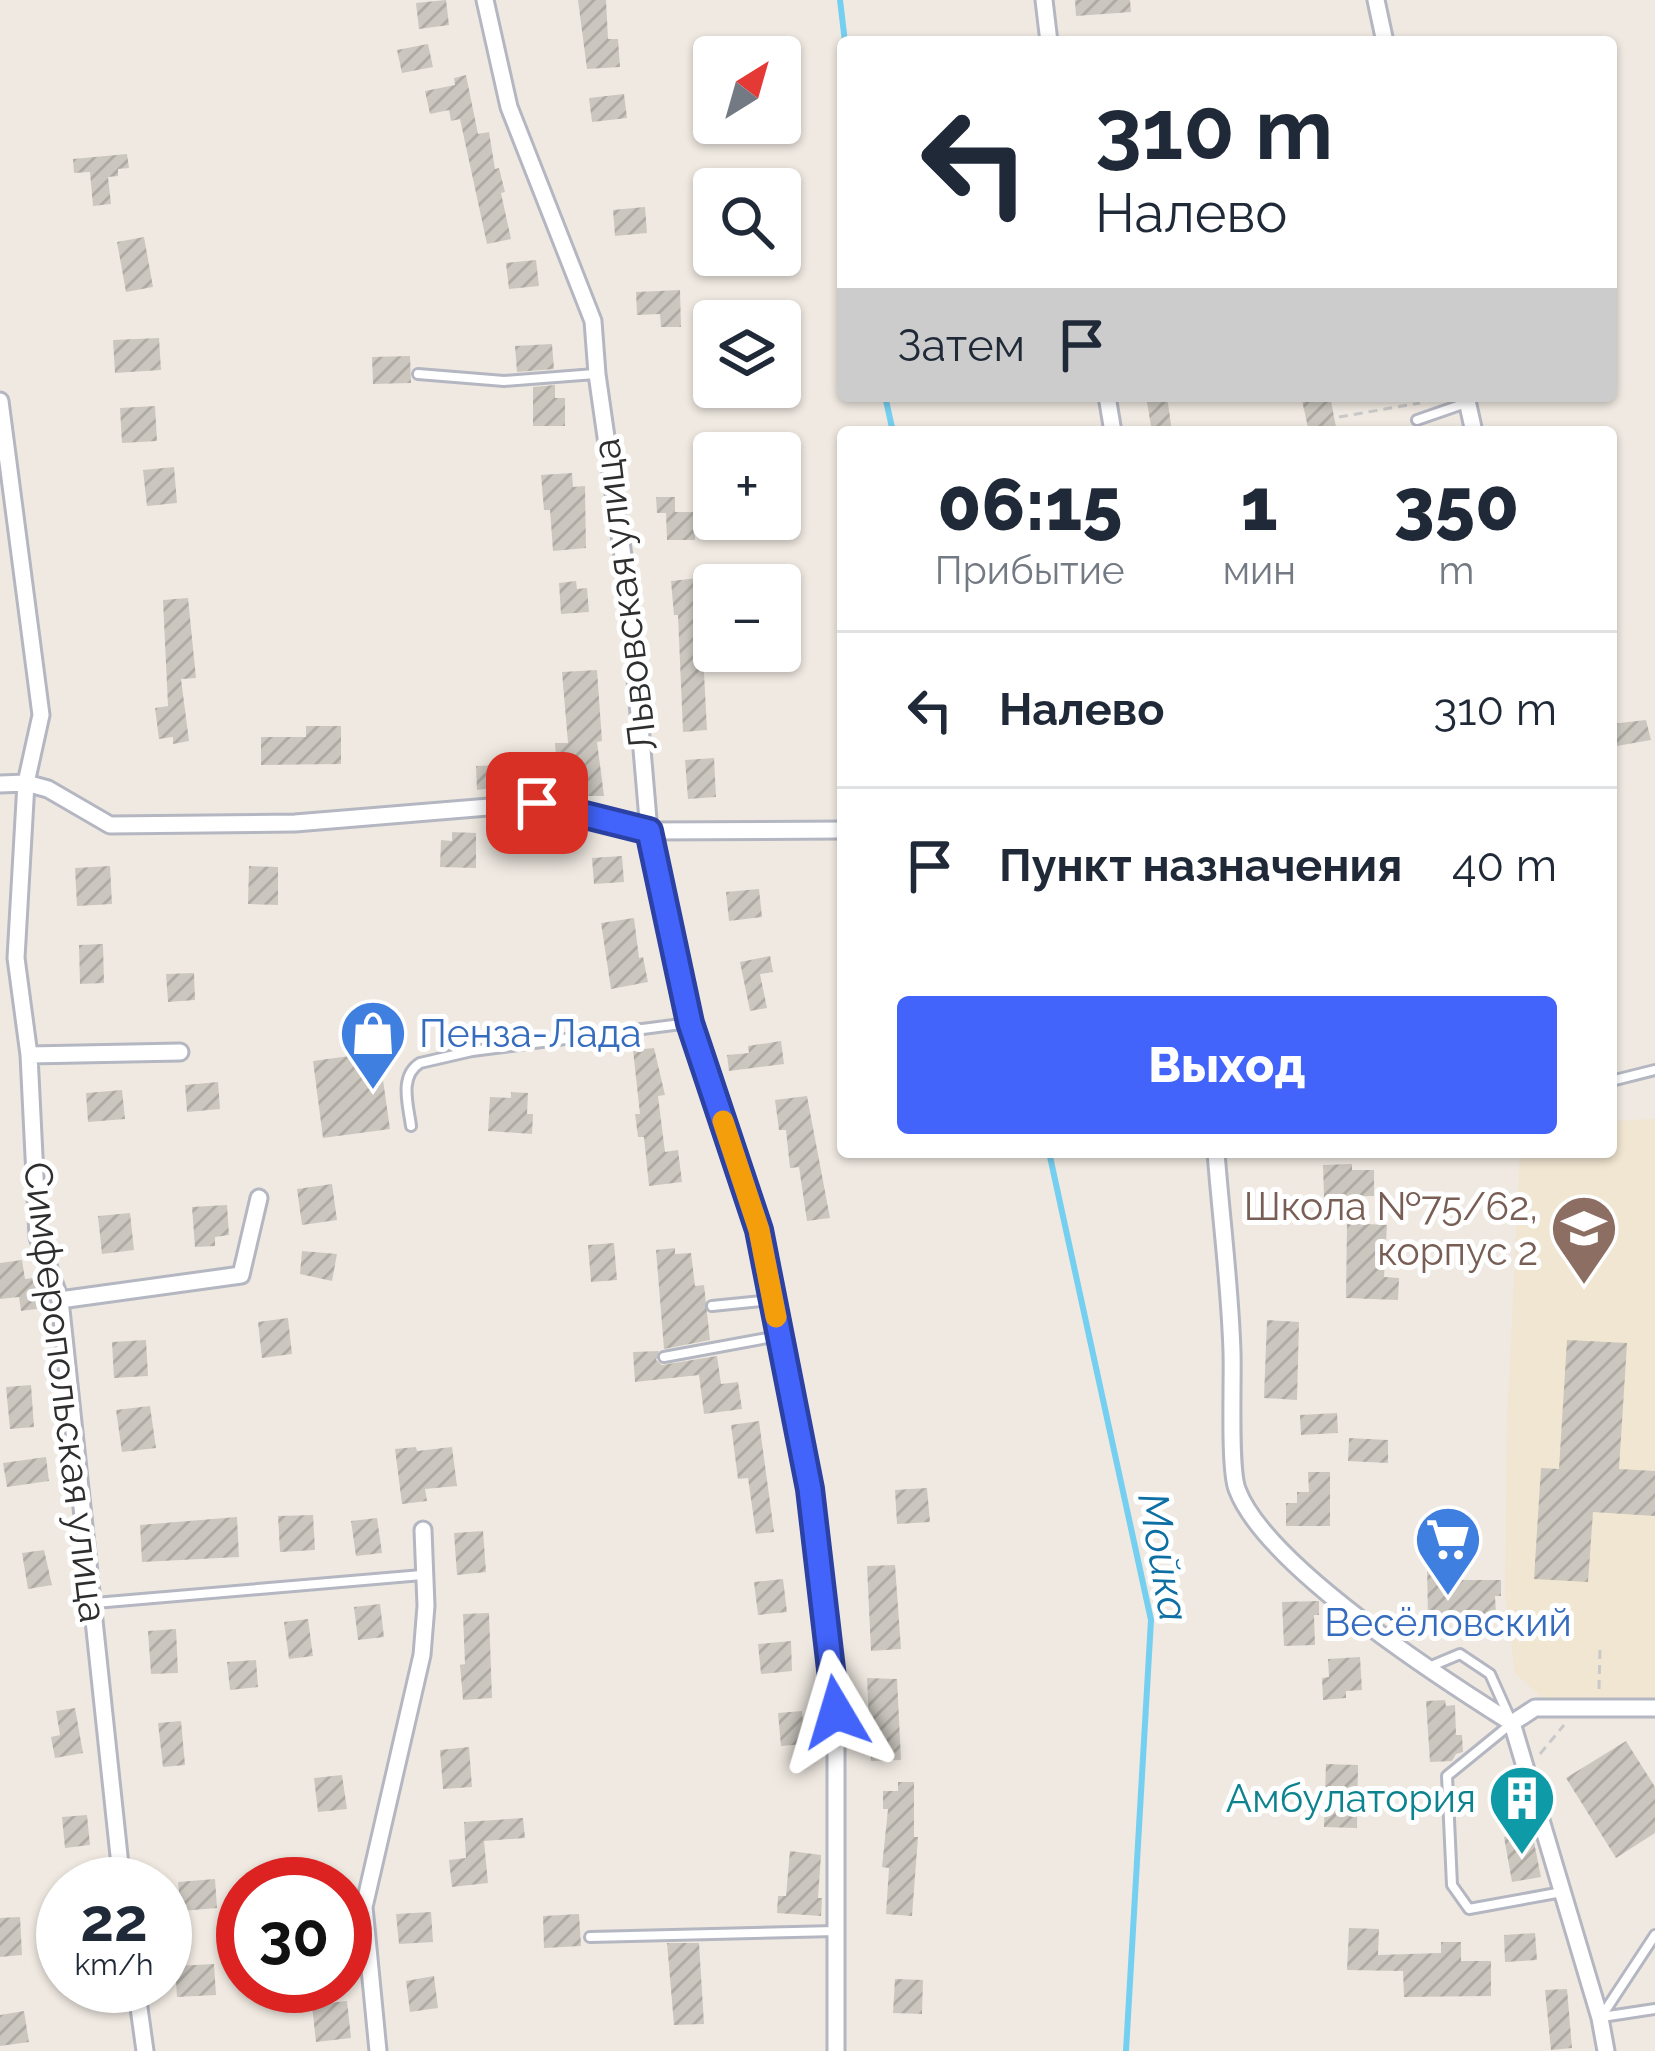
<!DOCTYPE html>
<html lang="ru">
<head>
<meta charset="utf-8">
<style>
	body { margin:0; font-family:Raleway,sans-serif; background:#f6f6f7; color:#1f2937; height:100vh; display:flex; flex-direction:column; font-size:45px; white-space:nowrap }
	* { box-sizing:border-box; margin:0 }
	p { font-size:39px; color:#747a83 }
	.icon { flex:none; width:66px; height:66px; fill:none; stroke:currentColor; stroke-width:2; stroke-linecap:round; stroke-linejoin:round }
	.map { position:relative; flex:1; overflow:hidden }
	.details { position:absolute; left:837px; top:426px; width:780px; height:732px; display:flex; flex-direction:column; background:#fff; border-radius:12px; box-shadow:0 3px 9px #0004 }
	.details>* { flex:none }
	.guide { position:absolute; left:837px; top:36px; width:780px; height:366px; border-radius:12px; box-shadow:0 3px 9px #0004; background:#fff; color:#1f2937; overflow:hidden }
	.needle { width:78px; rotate:37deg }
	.tools { position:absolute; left:693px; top:36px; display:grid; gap:24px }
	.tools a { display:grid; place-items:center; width:108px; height:108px; border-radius:12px; background:#fff; box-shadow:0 3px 9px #0004; font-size:60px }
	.speed { position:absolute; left:36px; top:1857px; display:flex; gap:24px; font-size:60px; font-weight:700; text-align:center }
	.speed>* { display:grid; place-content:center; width:156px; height:156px; border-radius:50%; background:#fff; box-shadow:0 3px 9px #0004; line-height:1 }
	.speed small { font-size:30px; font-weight:400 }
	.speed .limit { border:18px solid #d22; background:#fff; color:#111 }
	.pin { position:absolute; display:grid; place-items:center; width:102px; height:102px; color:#fff; margin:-51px; border-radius:24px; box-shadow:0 6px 18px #0006 }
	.me { position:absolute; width:132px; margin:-66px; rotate:353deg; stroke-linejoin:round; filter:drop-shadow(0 0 9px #0008) }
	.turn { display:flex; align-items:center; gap:42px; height:252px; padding:0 60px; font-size:54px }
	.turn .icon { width:156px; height:156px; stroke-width:2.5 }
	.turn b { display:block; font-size:84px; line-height:102px }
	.then { display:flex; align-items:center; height:114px; padding:0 60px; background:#0003; gap:24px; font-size:45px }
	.eta { display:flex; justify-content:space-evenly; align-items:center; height:204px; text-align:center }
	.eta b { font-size:72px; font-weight:800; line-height:84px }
	.primary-button { display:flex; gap:24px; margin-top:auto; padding:24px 60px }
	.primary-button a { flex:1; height:138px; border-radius:12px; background:#4264fb; color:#fff; font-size:48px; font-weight:800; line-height:138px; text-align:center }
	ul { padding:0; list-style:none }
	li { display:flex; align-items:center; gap:36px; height:156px; padding:0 60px; border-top:3px solid #e0e1e3 }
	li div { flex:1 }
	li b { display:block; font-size:45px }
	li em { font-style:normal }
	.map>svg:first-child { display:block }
	.education { fill:#f0e6d1 }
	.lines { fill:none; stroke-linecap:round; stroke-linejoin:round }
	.stream { stroke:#75cff0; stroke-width:6 }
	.building { fill:url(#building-hatch) }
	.lane-casing { stroke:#b4b7c1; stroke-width:14 }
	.street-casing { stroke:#b4b7c1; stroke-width:21 }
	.path { stroke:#c9c9c9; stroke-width:3; stroke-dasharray:9 6; stroke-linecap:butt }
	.lane { stroke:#fff; stroke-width:8 }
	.street { stroke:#fff; stroke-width:15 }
	.route-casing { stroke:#2b41a3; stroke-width:30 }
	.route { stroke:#4264fb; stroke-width:21 }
	.slow { stroke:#f59e0b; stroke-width:21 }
	.labels { text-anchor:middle; stroke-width:10; stroke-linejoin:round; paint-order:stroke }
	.street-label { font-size:39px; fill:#2e2e2e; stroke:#fff }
	.shop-label { font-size:39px; fill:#366cbe; stroke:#fff; text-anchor:start }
	.education-label { font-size:39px; fill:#785e54; stroke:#fff; text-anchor:end }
	.culture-label { font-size:39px; fill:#0d838f; stroke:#fff; text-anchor:end }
	.water-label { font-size:42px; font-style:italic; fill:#0d6fa3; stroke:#fff }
</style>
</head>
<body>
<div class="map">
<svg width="1655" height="2051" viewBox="0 0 1655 2051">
	<defs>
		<pattern id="building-hatch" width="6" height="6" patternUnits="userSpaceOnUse" patternTransform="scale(3)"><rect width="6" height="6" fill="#cbc7bf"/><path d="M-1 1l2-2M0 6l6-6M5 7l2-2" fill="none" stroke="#afaba4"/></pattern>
	</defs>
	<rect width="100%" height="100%" fill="#efe9e1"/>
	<path class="education" d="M1655 1119V1697L1544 1700 1515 1673 1505 1594 1507 1423 1520 1152H1611V1121Z"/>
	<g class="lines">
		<path class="stream" d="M840 0 845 42
			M885 396 893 432
			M1049 1152 1151 1620 1126 2051"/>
	</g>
	<path class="building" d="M446 0 449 25 419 29 416 3Z
		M578 0H606L608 39H618L620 67 587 69Z
		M1075 0H1130L1131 12 1076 16Z
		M428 44 433 67 402 73 397 50Z
		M466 75 478 134 489 132 495 169 499 168 505 192 501 193 511 239 487 244 460 119 451 121 449 110 430 114 425 91 455 85 454 78Z
		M624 94 627 118 592 122 589 98Z
		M127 154 129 168 118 169V176L108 177 111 204 93 206 90 172 74 173 73 159Z
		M645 207 647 233 615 236 613 210Z
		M144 237 153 287 126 292 117 242Z
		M536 260 539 286 509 289 506 263Z
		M680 290 681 327H661L660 314 637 315 636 292Z
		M159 338 161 370 115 373 113 340Z
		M552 344 554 369 517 372 515 346Z
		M410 356 411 383 373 384 372 357Z
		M555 385V398H565V426H533V387Z
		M1146 396H1167L1172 432H1152Z
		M1301 396H1330L1336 427 1309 432Z
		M155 406 157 441 122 443 120 408Z
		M174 467 177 503 147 506 143 470Z
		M572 473 573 487 585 486 586 548 553 551 550 510H544L541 475Z
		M656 497H675V512H694L695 540H667L666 513H657Z
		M699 578 707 730 683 732 678 615H674L671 581Z
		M576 581 577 589 587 588 589 612 561 614 559 583Z
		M188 598 196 678 181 679 189 741 173 744V737L159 739 155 708 168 706 163 600Z
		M597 670 602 741 597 742 604 796H559L555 743H568L562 672Z
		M1646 720 1651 740 1611 747V724Z
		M306 726H341V764L261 765V737H306Z
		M714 758 716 797 688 799 685 760Z
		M524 764 525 784 477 790 476 766Z
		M452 832 476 833V868L440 867 441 840 452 841Z
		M622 856 624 882 594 884 592 858Z
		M110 866 112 904 77 906 75 868Z
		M249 866 278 867V905L248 904Z
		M759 889 762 917 729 921 726 892Z
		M634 918 639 958 643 957 648 982 611 989 601 923Z
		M103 944 104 983 80 984 79 945Z
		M770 956 773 972 760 974 767 1008 750 1011 740 962Z
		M194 973 195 1000 168 1002 166 974Z
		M781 1041 784 1064 729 1071 727 1055 749 1053 748 1046Z
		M654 1048 665 1095 658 1096 665 1152 678 1150 682 1182 649 1186 644 1137H638L635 1114H640L633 1050Z
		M379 1052 390 1129 323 1138 313 1061Z
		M218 1082 220 1109 187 1112 185 1085Z
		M122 1090 125 1119 88 1122 86 1093Z
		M511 1092 528 1093 527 1114H533L532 1134 488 1131 490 1097 511 1098Z
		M807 1096 830 1218 807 1221 799 1167 790 1168 786 1130H779L775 1100Z
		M1352 1164V1170H1374V1196L1324 1197 1323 1165Z
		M332 1184 337 1220 302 1225 297 1189Z
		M227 1205 229 1235 215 1237V1246L195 1247 192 1207Z
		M130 1213 134 1250 102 1254 98 1216Z
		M1347 1223 1387 1225 1384 1277 1399 1278 1398 1300 1346 1298Z
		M614 1243 617 1280 591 1282 588 1245Z
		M675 1248V1254L691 1253 695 1286 704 1285 710 1340 664 1349 656 1250Z
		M302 1251 337 1254 332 1281 300 1274Z
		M22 1260 25 1279 39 1277 45 1308 21 1311 19 1297 0 1299V1263Z
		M288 1318 292 1354 262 1358 258 1322Z
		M1267 1320 1299 1322 1297 1400 1264 1398Z
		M146 1340 148 1376 114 1378 112 1342Z
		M1567 1340 1627 1343 1619 1469 1655 1471V1516L1593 1512 1588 1582 1534 1579 1541 1468 1559 1469Z
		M659 1351 656 1360 662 1365 717 1356 721 1384 738 1382 742 1409 704 1414 699 1375 635 1382 633 1352Z
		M31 1385 34 1427 10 1429 6 1387Z
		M150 1406 156 1448 122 1452 116 1410Z
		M1337 1413 1338 1433 1301 1435 1300 1415Z
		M759 1421 774 1532 756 1534 748 1478 738 1479 731 1425Z
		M1349 1438 1388 1440V1463L1348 1461Z
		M416 1447 417 1451 452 1447 457 1486 425 1489 427 1501 402 1504 395 1449Z
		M46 1457 49 1481 7 1487 3 1463Z
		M1308 1472H1330V1526H1286V1503H1297V1492H1309Z
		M927 1488 930 1522 897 1524 895 1490Z
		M313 1515 315 1550 280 1552 278 1516Z
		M237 1517 239 1557 142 1562 140 1525Z
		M377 1518 382 1553 356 1556 351 1521Z
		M483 1531 486 1572 457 1575 454 1533Z
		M44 1550 52 1585 28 1589 22 1553Z
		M1427 1563H1454V1580H1501V1596H1495L1496 1614 1469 1615V1621L1428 1622Z
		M895 1565 901 1649 871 1651 867 1566Z
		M783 1579 787 1612 758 1615 754 1582Z
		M1319 1601V1615H1314L1315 1645 1284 1646 1282 1602Z
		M380 1604 384 1637 358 1640 354 1607Z
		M489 1613 492 1698 463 1700 460 1665 465 1664 463 1614Z
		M308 1619 313 1656 289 1659 284 1622Z
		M176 1629 178 1673 151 1674 148 1631Z
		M791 1641 792 1671 761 1674 758 1644Z
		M1360 1657 1362 1690 1346 1691V1698L1323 1700 1322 1678 1329 1677 1328 1659Z
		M256 1660 258 1687 230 1690 227 1662Z
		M867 1678 897 1679 901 1760 871 1761Z
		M1445 1700 1446 1706 1455 1705 1456 1735H1462L1463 1752 1456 1754 1452 1761 1430 1762 1426 1701Z
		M75 1708 83 1753 55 1758 51 1737 60 1735 56 1711Z
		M802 1711 805 1744 781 1746 778 1713Z
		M181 1721 185 1765 163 1767 158 1723Z
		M1626 1741 1655 1787V1833L1616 1858 1566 1778Z
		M469 1747 472 1787 443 1789 440 1750Z
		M1326 1764 1358 1765 1357 1828 1324 1827Z
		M342 1775 347 1809 318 1812 314 1778Z
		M898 1782H914V1837H918L912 1916 886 1914 889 1868 882 1867 888 1809H883V1791H898Z
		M87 1815 90 1845 65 1848 62 1817Z
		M523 1818 525 1838 484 1841 488 1883 452 1887 449 1860 466 1858 464 1822Z
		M1532 1832 1541 1877 1512 1882 1504 1837Z
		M790 1851 821 1855 818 1898H822L821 1916 777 1913 778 1896H786Z
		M215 1879 217 1908 181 1911 178 1882Z
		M431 1912 433 1942 399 1944 396 1914Z
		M579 1914 581 1946 544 1948 543 1916Z
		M20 1917 22 1955 0 1957V1918Z
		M1349 1928 1379 1929 1378 1955 1441 1953V1942H1461V1961H1491V1996L1404 1997 1403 1971 1347 1970Z
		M1535 1933 1537 1960 1505 1962 1504 1935Z
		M667 1943H699L704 2024 674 2025Z
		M214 1964 216 1995 177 1997 175 1966Z
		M434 1976 438 2008 410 2012 406 1981Z
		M895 1979 923 1980 922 2014 893 2013Z
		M1567 1989 1572 2048 1551 2050 1545 1990Z
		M347 2001 351 2038 316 2042 312 2005Z
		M24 2011 29 2042 0 2046V2015Z"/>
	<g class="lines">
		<defs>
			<path id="lane" d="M418 374 504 381 595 374
				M1417 420 1466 403
				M1611 1081 1655 1070
				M411 1126C408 1104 399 1076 420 1063L472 1051 689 1023
				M712 1306 771 1300
				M664 1357 778 1336
				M95 1603 422 1575
				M1429 1667 1460 1654 1490 1674 1512 1723 1447 1776 1452 1885 1469 1909 1562 1892
				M590 1937 836 1931
				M1601 2017 1655 1935
				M1602 2017 1655 2009"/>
			<path id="street" d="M485 0 509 107 593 321 597 374 629 598 649 831 690 1023 759 1230 810 1489 836 1712V2051
				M1044 0 1049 42
				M1376 0 1385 42
				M1107 396 1113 432
				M1466 396 1474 432
				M0 401 41 715 26 783 16 958 29 1055 38 1237 60 1300 122 1884
				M0 784 26 783 48 789 110 825 295 823 537 803 649 831 843 830
				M29 1055 180 1052
				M1216 1152C1221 1218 1230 1285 1232 1352 1233 1381 1229 1467 1237 1489 1265 1565 1442 1679 1512 1723L1600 2018 1606 2051
				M60 1300 241 1275 259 1198
				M1512 1723 1535 1708H1655
				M136 1986 145 2051
				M378 2051 364 1907 422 1655 426 1606 423 1530"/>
		</defs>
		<use href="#lane" class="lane-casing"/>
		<use href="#street" class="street-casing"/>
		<path class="path" d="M1339 417 1420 403
			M1599 1689 1600 1648
			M1540 1754 1564 1725"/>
		<use href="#lane" class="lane"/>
		<use href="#street" class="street"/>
	</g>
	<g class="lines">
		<defs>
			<path id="route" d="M537 803 649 831 690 1023 759 1230 810 1489 836 1712"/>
		</defs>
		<use href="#route" class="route-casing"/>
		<use href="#route" class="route"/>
		<path class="slow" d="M723 1121 759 1230 776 1317"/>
	</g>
	<defs>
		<symbol id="shop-pin" viewBox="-11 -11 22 30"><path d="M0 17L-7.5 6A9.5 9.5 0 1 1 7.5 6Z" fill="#3f7fe0" stroke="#fff"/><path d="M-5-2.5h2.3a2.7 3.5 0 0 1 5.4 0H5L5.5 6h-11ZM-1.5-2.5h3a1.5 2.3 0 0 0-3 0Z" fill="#fff"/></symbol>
		<symbol id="school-pin" viewBox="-11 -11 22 30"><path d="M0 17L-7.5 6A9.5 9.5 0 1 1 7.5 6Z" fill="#8d6e63" stroke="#fff"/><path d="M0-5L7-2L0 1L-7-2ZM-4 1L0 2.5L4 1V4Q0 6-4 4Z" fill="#fff"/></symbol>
		<symbol id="supermarket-pin" viewBox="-11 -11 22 30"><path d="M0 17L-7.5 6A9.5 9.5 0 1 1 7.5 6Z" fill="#3f7fe0" stroke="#fff"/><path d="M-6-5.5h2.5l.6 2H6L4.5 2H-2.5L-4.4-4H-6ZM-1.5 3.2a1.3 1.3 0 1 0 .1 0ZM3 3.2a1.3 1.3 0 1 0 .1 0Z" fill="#fff"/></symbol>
		<symbol id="building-pin" viewBox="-11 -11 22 30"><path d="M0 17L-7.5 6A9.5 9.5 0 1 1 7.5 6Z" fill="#0f9aa8" stroke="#fff"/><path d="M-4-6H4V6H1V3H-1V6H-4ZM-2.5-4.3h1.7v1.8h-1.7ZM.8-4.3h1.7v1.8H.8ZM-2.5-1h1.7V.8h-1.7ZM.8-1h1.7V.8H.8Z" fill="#fff"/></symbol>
	</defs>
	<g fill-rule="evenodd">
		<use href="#shop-pin" x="335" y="995" width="76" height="104"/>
		<use href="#school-pin" x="1546" y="1190" width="76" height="104"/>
		<use href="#supermarket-pin" x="1410" y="1501" width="76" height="104"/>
		<use href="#building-pin" x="1484" y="1760" width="76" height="104"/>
	</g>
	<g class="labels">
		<g class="street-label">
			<text transform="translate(624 595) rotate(-97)" y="14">Львовская улица</text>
			<text transform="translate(66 1392) rotate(83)" y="14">Симферопольская улица</text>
		</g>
		<g class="shop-label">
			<text x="419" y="1047">Пенза-Лада</text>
			<text x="1448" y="1636" text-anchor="middle">Весёловский</text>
		</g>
		<g class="education-label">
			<text x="1538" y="1220">Школа №75/62,<tspan x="1538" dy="45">корпус 2</tspan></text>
		</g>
		<g class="culture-label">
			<text x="1476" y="1812">Амбулатория</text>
		</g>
		<g class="water-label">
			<text transform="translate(1164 1557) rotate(80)" y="15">Мойка</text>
		</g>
	</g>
</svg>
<div class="tools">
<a><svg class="needle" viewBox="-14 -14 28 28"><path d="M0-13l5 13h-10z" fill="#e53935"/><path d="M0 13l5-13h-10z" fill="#747a83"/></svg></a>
<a><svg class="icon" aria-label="search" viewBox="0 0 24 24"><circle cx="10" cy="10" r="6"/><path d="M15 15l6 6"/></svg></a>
<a><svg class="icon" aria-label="layers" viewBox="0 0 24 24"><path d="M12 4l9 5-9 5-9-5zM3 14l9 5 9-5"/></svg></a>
<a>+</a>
<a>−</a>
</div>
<div class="speed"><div>22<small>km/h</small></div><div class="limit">30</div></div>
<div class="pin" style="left:537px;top:803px;background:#d93025"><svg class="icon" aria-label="arrive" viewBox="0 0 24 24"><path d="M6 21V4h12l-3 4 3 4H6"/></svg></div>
<svg class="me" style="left:836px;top:1712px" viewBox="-20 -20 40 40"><path d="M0-17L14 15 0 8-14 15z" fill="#4264fb" stroke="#fff" stroke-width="4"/></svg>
<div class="guide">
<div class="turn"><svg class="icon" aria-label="left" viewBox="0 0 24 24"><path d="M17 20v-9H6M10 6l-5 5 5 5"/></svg><div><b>310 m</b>Налево</div></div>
<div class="then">Затем<svg class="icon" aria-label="arrive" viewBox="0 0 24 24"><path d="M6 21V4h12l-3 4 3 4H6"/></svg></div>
</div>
<section class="details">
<div class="eta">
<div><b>06:15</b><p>Прибытие</p></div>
<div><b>1</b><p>мин</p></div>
<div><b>350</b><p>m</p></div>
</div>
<ul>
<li><svg class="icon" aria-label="left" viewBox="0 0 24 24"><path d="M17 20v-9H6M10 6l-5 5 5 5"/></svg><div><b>Налево</b></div><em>310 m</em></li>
<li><svg class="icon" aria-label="arrive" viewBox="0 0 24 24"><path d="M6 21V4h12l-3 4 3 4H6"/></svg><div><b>Пункт назначения</b></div><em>40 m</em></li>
</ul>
<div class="primary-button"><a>Выход</a></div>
</section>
</div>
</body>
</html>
